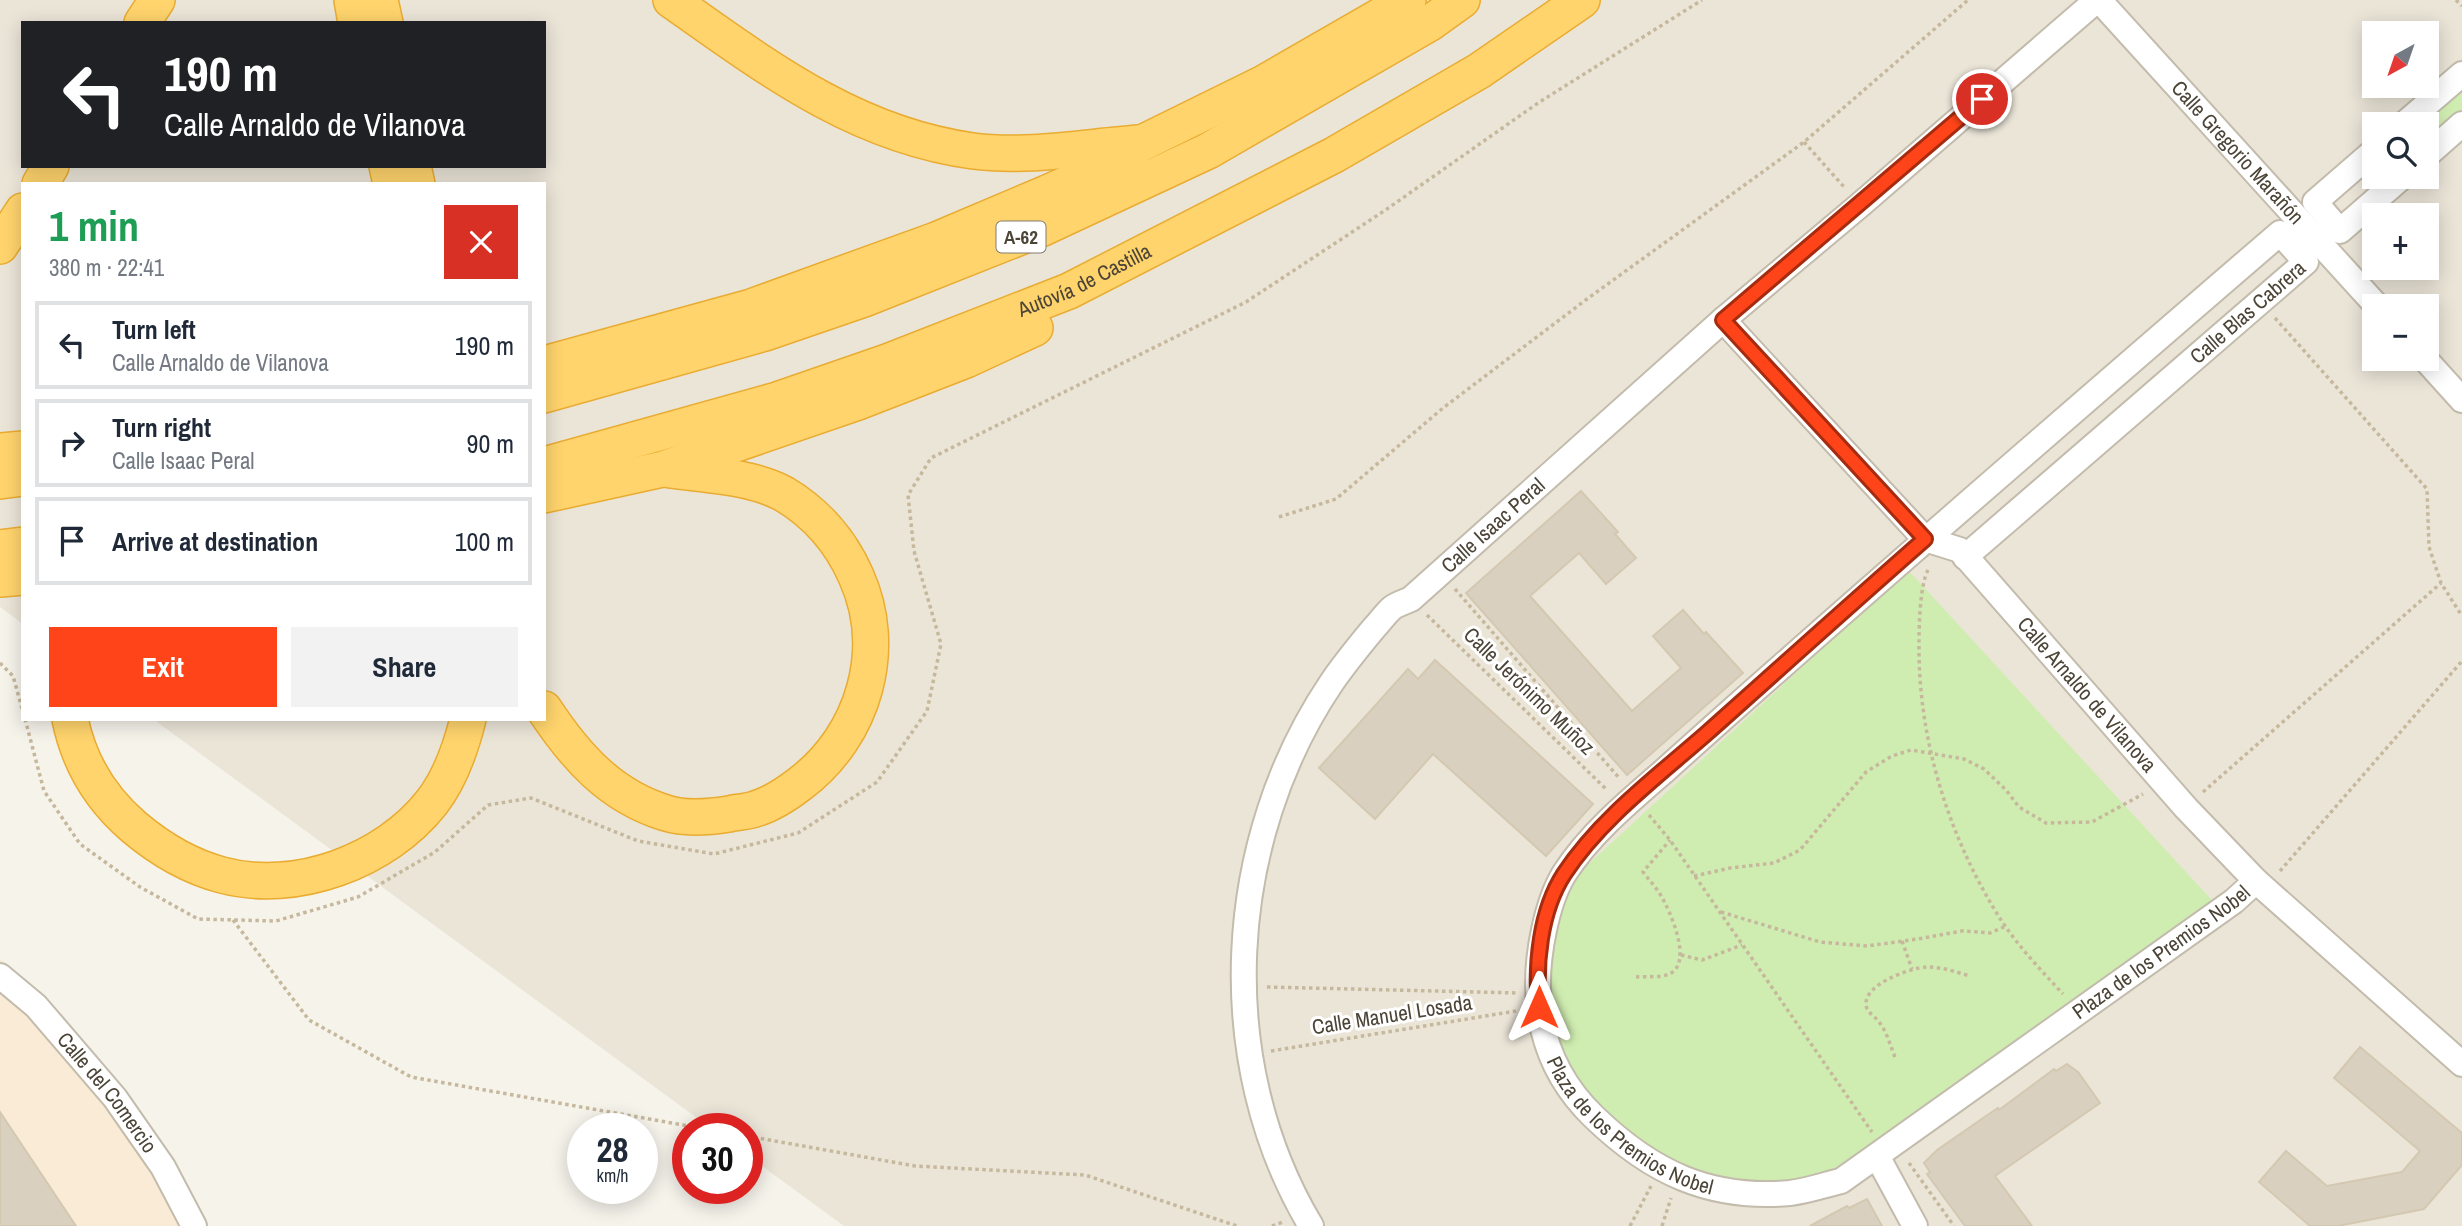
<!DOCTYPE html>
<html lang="en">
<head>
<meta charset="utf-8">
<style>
	body { margin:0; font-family:"Archivo Narrow",sans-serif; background:#f2f2f3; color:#1f2937; height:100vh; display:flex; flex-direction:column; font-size:26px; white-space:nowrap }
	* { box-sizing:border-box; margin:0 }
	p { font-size:23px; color:#747a83 }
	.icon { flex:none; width:38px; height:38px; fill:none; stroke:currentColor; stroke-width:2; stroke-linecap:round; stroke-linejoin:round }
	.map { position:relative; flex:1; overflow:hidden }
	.sheet { position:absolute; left:21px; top:182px; width:525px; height:539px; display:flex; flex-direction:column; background:#fff; border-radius:0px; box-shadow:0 4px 18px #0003 }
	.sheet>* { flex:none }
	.banner { position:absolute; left:21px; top:21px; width:525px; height:147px; border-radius:0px; box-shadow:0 4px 18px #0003; background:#202124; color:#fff; overflow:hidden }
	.needle { width:46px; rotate:220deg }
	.tools { position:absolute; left:2362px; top:21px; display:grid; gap:14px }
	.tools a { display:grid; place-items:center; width:77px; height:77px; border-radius:0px; background:#fff; box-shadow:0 4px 18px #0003; font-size:35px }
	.speed { position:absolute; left:567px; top:1113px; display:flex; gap:14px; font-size:35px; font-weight:700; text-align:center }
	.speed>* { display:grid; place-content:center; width:91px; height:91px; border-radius:50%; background:#fff; box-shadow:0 4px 18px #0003; line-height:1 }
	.speed small { font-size:18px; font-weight:400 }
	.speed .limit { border:10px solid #d22; background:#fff; color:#111 }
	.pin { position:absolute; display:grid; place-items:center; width:60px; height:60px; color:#fff; margin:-30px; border:4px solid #fff; border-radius:50%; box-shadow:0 2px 7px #0007 }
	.me { position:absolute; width:77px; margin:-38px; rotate:0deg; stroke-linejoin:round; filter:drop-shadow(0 0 5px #0008) }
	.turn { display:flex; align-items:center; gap:24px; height:147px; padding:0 28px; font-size:32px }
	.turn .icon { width:91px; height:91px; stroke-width:2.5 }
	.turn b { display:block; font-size:49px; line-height:60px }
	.round { display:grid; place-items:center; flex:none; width:74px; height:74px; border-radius:0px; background:#f2f2f3 }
	.overview { display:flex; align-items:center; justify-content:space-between; height:119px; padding:0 28px }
	h1 { font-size:42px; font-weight:700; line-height:52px; color:#1e9e55 }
	.button { display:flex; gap:14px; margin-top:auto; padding:14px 28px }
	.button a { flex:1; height:80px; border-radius:0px; background:#ff4419; color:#fff; font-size:28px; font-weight:700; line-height:80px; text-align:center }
	.button a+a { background:#f2f2f3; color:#1f2937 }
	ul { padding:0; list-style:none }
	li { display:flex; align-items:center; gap:21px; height:88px; margin:0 14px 10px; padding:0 14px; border:4px solid #e0e1e3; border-radius:0px }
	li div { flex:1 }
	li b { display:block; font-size:26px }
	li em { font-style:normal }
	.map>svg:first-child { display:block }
	.residential { fill:#ebe5d8; fill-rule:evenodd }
	.commercial { fill:#f9ebd5 }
	.green { fill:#d0edb1 }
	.building { fill:#d9d0bf; stroke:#d4c8b1; stroke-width:2 }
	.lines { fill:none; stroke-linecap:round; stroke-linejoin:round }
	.minor-casing { stroke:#c3bcac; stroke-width:28 }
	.highway-casing { stroke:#e9ac31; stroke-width:38 }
	.path { stroke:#c6b89c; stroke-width:3.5; stroke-dasharray:3.5 3.5; stroke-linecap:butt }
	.minor { stroke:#fff; stroke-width:24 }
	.highway { stroke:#ffd46d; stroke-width:35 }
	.route-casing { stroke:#a62c10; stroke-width:18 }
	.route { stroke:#ff4419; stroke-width:12 }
	.labels { text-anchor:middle; stroke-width:6; stroke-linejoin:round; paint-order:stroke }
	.shield { fill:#fff; stroke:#817c73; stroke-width:2 }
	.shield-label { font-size:19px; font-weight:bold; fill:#4b4437 }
	.street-label { font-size:21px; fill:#4b4437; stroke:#fff }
</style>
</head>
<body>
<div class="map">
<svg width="2462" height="1226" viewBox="0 0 2462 1226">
	<rect width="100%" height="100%" fill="#f6f3eb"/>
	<path class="residential" d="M0 0H2462V1226H844L747 1155V1129H712L153 719H544V184H23V624L0 607ZM23 23H544V166H23ZM2375 33H2427V86H2375ZM2375 124H2427V177H2375ZM2375 215H2427V268H2375ZM2375 306H2427V359H2375Z"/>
	<path class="commercial" d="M0 959 28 982 91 1048 137 1107 188 1186 209 1226H0Z"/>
	<path class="green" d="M2462 67V112L2427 143V124H2398Z
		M1908 570 2221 910 1839 1171 1771 1186 1709 1181 1666 1161 1588 1103 1553 1038 1549 975 1560 904 1583 869Z"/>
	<path class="building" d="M1581 491 1618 532 1615 534 1636 558 1606 584 1579 553 1530 596 1632 711 1681 668 1653 636 1683 610 1704 634 1706 632 1743 673 1627 775 1466 593Z
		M1435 660 1593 804 1546 856 1433 754 1375 819 1319 768 1408 669 1418 679Z
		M2360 1047 2462 1133V1165L2424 1209 2338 1226H2310L2259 1182 2286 1151 2327 1186 2402 1172 2420 1151 2334 1078Z
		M2067 1064 2078 1072 2100 1103 1995 1176 2032 1226H1965L1927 1174 1930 1172 1924 1163 1937 1150 1986 1116 1998 1108 1999 1110 2054 1069 2056 1071Z
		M0 1112 76 1226H0Z
		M1867 1199 1882 1226H1810L1847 1206 1849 1208Z"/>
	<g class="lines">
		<defs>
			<g id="minor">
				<path id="s1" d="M2099 0 2377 306"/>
				<path d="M2404 124 2462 74"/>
				<path d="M2375 150 2315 202 2340 231 2402 177"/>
				<path d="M2427 155 2462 124"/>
				<path id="s2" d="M1723 320 1925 539 1960 550 2186 808 2256 881 2462 1064"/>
				<path d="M2425 359 2462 400"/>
				<path id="s3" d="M1965 557 2306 262 2280 233C2113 377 1946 521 1781 667 1741 702 1702 737 1663 772 1628 802 1589 835 1564 874 1553 892 1548 911 1544 930 1529 1000 1541 1066 1594 1117 1651 1172 1709 1200 1790 1193 1807 1191 1824 1185 1841 1181L2234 901 2256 881"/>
				<path id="s4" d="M0 976 36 1006 115 1098 163 1167 194 1226"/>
				<path d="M1877 1156 1915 1226"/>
				<path id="s5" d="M1311 1226C1212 1061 1225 840 1332 682 1345 663 1359 646 1374 628 1380 622 1386 613 1392 608 1397 604 1405 602 1411 599L1723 320 1860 205 2097 0"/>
			</g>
			<g id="highway">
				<path d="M352 0 356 23"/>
				<path d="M380 0 385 23"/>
				<path d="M671 0C766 67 855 135 973 151 1027 158 1085 147 1139 143"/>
				<path d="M142 23 157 0"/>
				<path d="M387 166 391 184"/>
				<path d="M413 166 417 184"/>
				<path d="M40 184 51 166"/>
				<path d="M0 246 23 211"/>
				<path d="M544 364 751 307 936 240 1047 193 1107 166 1142 143 1264 83 1408 0"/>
				<path d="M544 395 765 333 864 299 1043 228 1208 151 1430 23 1462 0"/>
				<path d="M0 451 23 449"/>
				<path id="s6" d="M544 465 777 400 887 362 1069 291 1334 155 1479 71 1582 0"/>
				<path d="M0 481 23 478"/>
				<path d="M544 495 663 469 858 402 966 360 1035 328"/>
				<path d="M0 548 23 545"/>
				<path d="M0 579 23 577"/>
				<path d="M544 709C575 756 610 796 666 813 684 819 710 817 729 814 737 812 747 812 755 809 772 804 787 794 801 783 864 735 889 649 856 576 841 542 816 513 784 494 751 476 706 475 670 470"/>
				<path d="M70 719C79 763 100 798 134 827 160 849 188 866 222 875 296 895 386 861 432 802 450 779 461 747 468 719"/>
			</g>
		</defs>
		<use href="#minor" class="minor-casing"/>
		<use href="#highway" class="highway-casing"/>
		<path class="path" d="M2456 0 2462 6
			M1804 142 1845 188
			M2275 318 2427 489 2429 547 2441 583 2462 616
			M1279 517 1336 499 1443 408 1587 299 1804 142 1968 0
			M1928 570C1920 585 1919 624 1919 643 1918 735 1946 828 1993 907 2012 940 2038 967 2063 994
			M1455 589 1620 779
			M1427 615 1607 790
			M0 663 13 676 23 712
			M25 719 44 791 80 844 140 887 198 919 276 921 358 897 435 852 488 805 531 798 638 841 714 854 798 833 877 782 927 711 941 644 914 551 908 495 931 458 1246 302 1387 209 1538 103 1702 0
			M2203 792 2441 583
			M1649 815 1670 840 1872 1132
			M2280 871 2462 661
			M1694 876 1730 868 1774 863 1800 850 1866 772 1892 756 1911 750 1964 759 1984 769 2006 790 2019 807 2046 823 2092 822 2143 794
			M1721 912 1820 942 1867 946 1918 939 1962 931 1990 933 2006 926
			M233 920 309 1020 411 1077 706 1129
			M1902 941 1912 969
			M1681 955 1702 960 1742 945
			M1636 977C1646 976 1661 978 1669 974 1694 964 1670 910 1660 894 1655 886 1649 880 1643 872L1670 840
			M1267 987 1518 993
			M1271 1051 1516 1011
			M1895 1057C1890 1045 1887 1032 1879 1022 1875 1016 1867 1013 1866 1005 1864 984 1910 968 1927 967 1942 967 1956 972 1970 976
			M747 1136 915 1166 1085 1175 1237 1226
			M1909 1163 1954 1226
			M1272 1226 1283 1222
			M1630 1226 1651 1186
			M1662 1226 1671 1198"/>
		<use href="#minor" class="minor"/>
		<use href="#highway" class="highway"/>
	</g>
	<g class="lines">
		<defs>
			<path id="route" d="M1539 1007C1535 965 1540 911 1564 874 1600 819 1658 776 1707 733 1780 668 1852 603 1925 539L1723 320 1982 99"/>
		</defs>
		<use href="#route" class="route-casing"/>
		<use href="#route" class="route"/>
	</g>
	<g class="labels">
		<rect class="shield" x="996.5" y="221.5" width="49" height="31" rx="5"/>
		<g class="shield-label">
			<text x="1021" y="244">A-62</text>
		</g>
		<g class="street-label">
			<text dy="7" stroke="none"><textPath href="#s1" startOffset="206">Calle Gregorio Marañón</textPath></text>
			<text dy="7" stroke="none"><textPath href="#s6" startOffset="572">Autovía de Castilla</textPath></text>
			<text dy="7" stroke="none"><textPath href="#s3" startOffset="374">Calle Blas Cabrera</textPath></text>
			<text dy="7" stroke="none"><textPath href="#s5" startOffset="800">Calle Isaac Peral</textPath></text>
			<text transform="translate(1529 691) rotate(44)" y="7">Calle Jerónimo Muñoz</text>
			<text dy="7" stroke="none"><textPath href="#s2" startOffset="527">Calle Arnaldo de Vilanova</textPath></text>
			<text dy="7" stroke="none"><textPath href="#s3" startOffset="2378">Plaza de los Premios Nobel</textPath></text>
			<text transform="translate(1392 1015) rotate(-9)" y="7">Calle Manuel Losada</text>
			<text dy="7" stroke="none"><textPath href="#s4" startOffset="159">Calle del Comercio</textPath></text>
			<text dy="7" stroke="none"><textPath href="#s3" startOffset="1748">Plaza de los Premios Nobel</textPath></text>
		</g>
	</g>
</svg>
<div class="tools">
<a><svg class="needle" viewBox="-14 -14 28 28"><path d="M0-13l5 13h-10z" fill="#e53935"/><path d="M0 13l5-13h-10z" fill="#747a83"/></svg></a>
<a><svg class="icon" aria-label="search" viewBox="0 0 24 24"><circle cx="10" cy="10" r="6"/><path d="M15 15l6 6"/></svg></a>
<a>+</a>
<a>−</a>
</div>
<div class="speed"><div>28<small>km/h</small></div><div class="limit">30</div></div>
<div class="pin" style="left:1982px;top:99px;background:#d93025"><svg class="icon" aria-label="arrive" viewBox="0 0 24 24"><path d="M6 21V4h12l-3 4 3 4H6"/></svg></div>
<svg class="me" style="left:1539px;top:1007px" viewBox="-20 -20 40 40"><path d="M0-17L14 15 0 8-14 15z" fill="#ff4419" stroke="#fff" stroke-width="4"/></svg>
<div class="banner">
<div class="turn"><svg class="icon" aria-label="left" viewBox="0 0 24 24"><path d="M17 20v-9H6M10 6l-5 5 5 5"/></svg><div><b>190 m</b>Calle Arnaldo de Vilanova</div></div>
</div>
<section class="sheet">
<div class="overview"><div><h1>1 min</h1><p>380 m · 22:41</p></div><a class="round" style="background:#d93025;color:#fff"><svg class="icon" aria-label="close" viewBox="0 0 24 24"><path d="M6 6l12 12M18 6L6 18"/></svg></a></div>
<ul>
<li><svg class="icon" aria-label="left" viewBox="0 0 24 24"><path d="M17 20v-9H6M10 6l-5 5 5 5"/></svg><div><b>Turn left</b><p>Calle Arnaldo de Vilanova</p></div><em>190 m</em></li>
<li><svg class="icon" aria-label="right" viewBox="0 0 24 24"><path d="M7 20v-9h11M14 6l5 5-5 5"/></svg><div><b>Turn right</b><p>Calle Isaac Peral</p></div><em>90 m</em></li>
<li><svg class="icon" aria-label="arrive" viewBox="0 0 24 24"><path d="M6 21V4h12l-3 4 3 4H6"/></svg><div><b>Arrive at destination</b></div><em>100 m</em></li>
</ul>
<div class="button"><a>Exit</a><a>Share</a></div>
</section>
</div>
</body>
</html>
